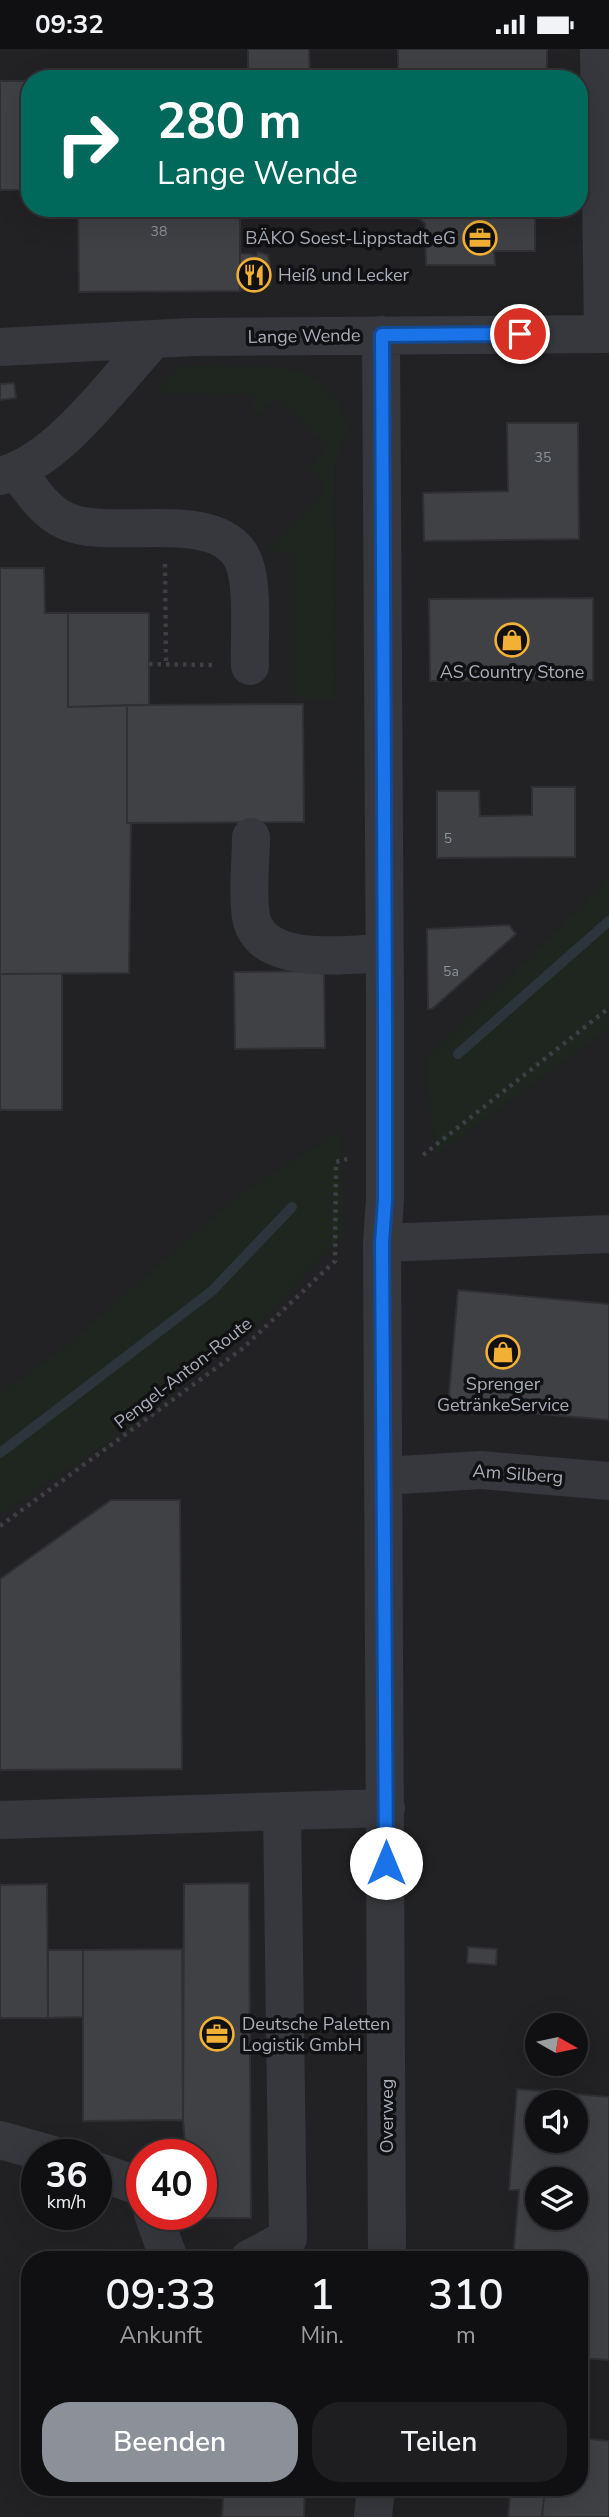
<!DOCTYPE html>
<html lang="de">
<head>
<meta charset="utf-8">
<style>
	body { margin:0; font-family:"Nunito Sans",sans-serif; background:#1e1e20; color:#f1f3f6; height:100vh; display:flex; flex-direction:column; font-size:26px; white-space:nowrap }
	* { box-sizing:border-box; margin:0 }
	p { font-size:23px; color:#9c9d9f }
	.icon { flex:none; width:38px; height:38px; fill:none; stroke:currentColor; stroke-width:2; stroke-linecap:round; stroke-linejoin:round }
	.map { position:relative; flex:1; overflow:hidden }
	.details { position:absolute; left:21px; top:2202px; width:567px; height:245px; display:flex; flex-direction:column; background:#101012; border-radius:28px; box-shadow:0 7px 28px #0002,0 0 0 2px #303032 }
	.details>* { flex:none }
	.hud { position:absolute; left:21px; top:21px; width:567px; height:147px; border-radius:28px; box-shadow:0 7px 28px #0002,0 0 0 2px #303032; background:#00695c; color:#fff; overflow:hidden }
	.needle { width:46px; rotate:99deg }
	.buttons { position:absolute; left:525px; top:1964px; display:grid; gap:14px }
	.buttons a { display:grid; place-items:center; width:63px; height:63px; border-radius:50%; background:#101012; box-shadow:0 7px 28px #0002,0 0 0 2px #303032; font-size:35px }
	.speed { position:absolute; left:21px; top:2090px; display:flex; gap:14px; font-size:35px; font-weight:700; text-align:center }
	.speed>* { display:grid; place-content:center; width:91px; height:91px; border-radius:50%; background:#101012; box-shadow:0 7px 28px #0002,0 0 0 2px #303032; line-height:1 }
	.speed small { font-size:18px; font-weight:400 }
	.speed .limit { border:10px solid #d22; background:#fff; color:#111 }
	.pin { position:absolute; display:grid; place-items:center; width:60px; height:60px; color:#fff; margin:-30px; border:4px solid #fff; border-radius:50%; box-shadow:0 2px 7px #0007 }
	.me { position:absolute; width:77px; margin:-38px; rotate:0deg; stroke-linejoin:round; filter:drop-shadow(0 0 5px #0008) }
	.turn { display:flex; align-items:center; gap:24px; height:147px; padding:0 21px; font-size:32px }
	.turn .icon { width:91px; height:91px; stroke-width:2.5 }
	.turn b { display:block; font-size:49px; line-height:60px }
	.eta { display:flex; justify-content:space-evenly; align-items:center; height:119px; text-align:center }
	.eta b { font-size:42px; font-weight:600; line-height:49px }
	.primary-button { display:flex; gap:14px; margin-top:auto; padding:14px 21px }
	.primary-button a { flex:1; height:80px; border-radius:28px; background:#8c9099; color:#fff; font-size:28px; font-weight:600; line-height:80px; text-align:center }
	.primary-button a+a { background:#1e1e20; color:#f1f3f6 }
	.status { display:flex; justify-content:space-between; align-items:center; height:49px; padding:0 35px; background:#101012; direction:ltr }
	.status svg { height:19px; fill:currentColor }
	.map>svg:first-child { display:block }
	.built { fill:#222225; fill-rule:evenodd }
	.green { fill:#1e261f }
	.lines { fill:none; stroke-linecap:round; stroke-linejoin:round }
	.stream { stroke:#2c353c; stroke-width:10 }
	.building { fill:#404145; stroke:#303034; stroke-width:2; fill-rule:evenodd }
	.path { stroke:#3d3f44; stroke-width:4.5; stroke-dasharray:3.5 5; stroke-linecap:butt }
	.minor { stroke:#37383d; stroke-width:38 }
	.route-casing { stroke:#114b97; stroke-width:18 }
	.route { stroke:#1a73e8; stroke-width:12 }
	.labels { text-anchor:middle; stroke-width:7; stroke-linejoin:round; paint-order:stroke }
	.number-label { font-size:14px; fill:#8e929b }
	.poi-label { font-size:18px; fill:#a8adb8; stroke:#111113; text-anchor:start }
	.street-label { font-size:18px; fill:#a8adb8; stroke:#111113 }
</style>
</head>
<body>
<div class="status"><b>09:32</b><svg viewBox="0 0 49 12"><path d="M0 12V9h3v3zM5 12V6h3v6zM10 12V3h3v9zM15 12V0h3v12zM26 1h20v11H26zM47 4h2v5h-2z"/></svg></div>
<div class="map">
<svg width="609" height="2468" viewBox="0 0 609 2468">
	<rect width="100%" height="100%" fill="#161618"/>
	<path class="built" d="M0 0H609V2468H0ZM30 30H579V159H30ZM537 1976H576V2014H537ZM537 2053H576V2091H537ZM37 2105H96V2165H37ZM142 2105H201V2165H142ZM537 2130H576V2168H537ZM30 2210H579V2438H30Z"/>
	<path class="green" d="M180 317 284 318 312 326 337 349 348 377 334 417 335 650H295V503L267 502 327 440 310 418 328 398 278 349 254 368V345L157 344Z
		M609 830V979L436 1106 425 1010Z
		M341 1081 343 1186 255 1278 131 1378 0 1465V1344L66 1297 236 1148Z"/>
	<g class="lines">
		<path class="stream" d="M458 1005 609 872
			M0 1404 212 1242 292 1158"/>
	</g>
	<path class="building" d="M248 0H309L310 30H248Z
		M398 0H547V30H398Z
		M0 32H30V141H0Z
		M78 159H240V242L79 243Z
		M419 159H535V202H494L495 216H426L425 175 419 169Z
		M258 203 268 206 270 216 268 235 271 236 240 241V204L256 206Z
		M14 334 16 349 0 351V335Z
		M507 374H578L579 490 424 492 423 444 508 442Z
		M0 519H44L45 564H68V658L127 656V774H131L129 924 0 925Z
		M593 549V631L430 632 429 550Z
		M68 564H149V656L68 658Z
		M303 655 304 773 127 774V656Z
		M532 738H575V808L437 809V742H479L480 767 532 766Z
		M509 876 516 885 432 960H428L427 880Z
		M324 922 325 999 235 1000 234 923Z
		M0 925H62V1061H0Z
		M458 1241 609 1255V1371L448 1357Z
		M111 1451H180L182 1720 0 1721V1530Z
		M249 1834 251 2169H186V2165H201V2105H186L183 2071 184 1835Z
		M47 1835 48 1969H0V1836Z
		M468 1898 497 1900 496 1916 467 1914Z
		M182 1900 183 2071 83 2072V1901Z
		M48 1901H83V1968L48 1969Z
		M517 2040 609 2048V2311L579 2309V2210H513L519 2141H509ZM537 2053H576V2091H537ZM537 2130H576V2168H537Z
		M579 2389 609 2392V2468H542L545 2438H579Z
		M141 2438H305L304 2468H222L223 2449 141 2447Z
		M511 2438H545L542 2468H508Z"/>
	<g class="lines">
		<path class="path" d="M165 515 166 615
			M149 615 215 616
			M423 1106 609 959
			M0 1477 242 1300 335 1212 336 1113 347 1110"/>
		<path class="minor" d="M599 0 603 285
			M381 286 385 955V1151L382 1194 387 2210
			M0 298 192 288 609 285
			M18 423C31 441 45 463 66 472 113 494 229 453 246 520 253 548 249 588 250 617
			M0 427C58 413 113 334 154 290
			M251 788C251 813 247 843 251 868 261 919 347 905 384 904
			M382 1194 609 1185
			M384 1427 481 1421 609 1432
			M0 1771 386 1759
			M0 2091 50 2105
			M96 2122 142 2138
			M153 2165 169 2210
			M249 2210 288 2189 282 1762
			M373 2468 376 2438"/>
	</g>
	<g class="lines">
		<defs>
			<path id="route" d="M386 1814 382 1194 385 1151V978L382 286 520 285"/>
		</defs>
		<use href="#route" class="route-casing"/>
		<use href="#route" class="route"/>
	</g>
	<defs>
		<symbol id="office-ring" viewBox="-11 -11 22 22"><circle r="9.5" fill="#111113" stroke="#f2b134" stroke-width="1.5"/><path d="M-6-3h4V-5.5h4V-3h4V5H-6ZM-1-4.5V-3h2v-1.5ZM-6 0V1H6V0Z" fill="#f2b134"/></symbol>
		<symbol id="restaurant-ring" viewBox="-11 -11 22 22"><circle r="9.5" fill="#111113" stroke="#f2b134" stroke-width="1.5"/><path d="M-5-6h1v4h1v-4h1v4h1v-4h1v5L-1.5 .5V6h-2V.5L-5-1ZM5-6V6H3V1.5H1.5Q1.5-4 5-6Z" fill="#f2b134"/></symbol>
		<symbol id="shop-ring" viewBox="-11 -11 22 22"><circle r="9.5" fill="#111113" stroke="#f2b134" stroke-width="1.5"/><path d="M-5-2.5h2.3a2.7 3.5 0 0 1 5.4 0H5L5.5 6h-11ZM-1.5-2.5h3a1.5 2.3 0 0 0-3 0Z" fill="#f2b134"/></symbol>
	</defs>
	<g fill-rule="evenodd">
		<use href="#office-ring" x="461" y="170" width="38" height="38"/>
		<use href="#restaurant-ring" x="235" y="207" width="38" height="38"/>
		<use href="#shop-ring" x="493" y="572" width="38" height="38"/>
		<use href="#shop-ring" x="484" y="1284" width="38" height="38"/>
		<use href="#office-ring" x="198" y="1966" width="38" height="38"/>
	</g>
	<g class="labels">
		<g class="number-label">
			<text x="159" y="187">38</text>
			<text x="543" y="413">35</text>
			<text x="448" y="794">5</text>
			<text x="451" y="927">5a</text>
		</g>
		<g class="poi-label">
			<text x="456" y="195" text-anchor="end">BÄKO Soest-Lippstadt eG</text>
			<text x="278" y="232">Heiß und Lecker</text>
			<text x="512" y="629" text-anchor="middle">AS Country Stone</text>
			<text x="503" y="1341" text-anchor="middle">Sprenger<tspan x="503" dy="21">GetränkeService</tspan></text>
			<text x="242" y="1981">Deutsche Paletten<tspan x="242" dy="21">Logistik GmbH</tspan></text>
		</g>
		<g class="street-label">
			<text transform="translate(304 287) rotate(-1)" y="6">Lange Wende</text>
			<text transform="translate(183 1324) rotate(-38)" y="6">Pengel-Anton-Route</text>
			<text transform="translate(518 1425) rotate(4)" y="6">Am Silberg</text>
			<text transform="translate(387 2067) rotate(-90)" y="6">Overweg</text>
		</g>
	</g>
</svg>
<div class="buttons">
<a><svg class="needle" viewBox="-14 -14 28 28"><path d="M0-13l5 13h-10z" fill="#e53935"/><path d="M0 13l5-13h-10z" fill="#9c9d9f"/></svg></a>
<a><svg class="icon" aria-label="sound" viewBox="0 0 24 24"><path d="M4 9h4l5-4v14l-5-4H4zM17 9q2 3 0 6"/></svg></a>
<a><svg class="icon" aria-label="layers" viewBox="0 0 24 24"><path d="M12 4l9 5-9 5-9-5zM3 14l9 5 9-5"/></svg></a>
</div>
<div class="speed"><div>36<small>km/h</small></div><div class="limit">40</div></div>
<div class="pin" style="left:520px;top:285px;background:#d93025"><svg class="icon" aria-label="arrive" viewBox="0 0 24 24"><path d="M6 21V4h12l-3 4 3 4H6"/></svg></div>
<svg class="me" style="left:386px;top:1814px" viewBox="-20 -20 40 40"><circle r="19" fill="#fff"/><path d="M0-13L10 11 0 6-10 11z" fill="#1a73e8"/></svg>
<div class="hud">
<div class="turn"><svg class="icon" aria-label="right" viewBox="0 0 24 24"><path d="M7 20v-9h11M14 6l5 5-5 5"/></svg><div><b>280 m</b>Lange Wende</div></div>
</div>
<section class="details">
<div class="eta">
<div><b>09:33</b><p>Ankunft</p></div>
<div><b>1</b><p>Min.</p></div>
<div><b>310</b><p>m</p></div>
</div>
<div class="primary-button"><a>Beenden</a><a>Teilen</a></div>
</section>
</div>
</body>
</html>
